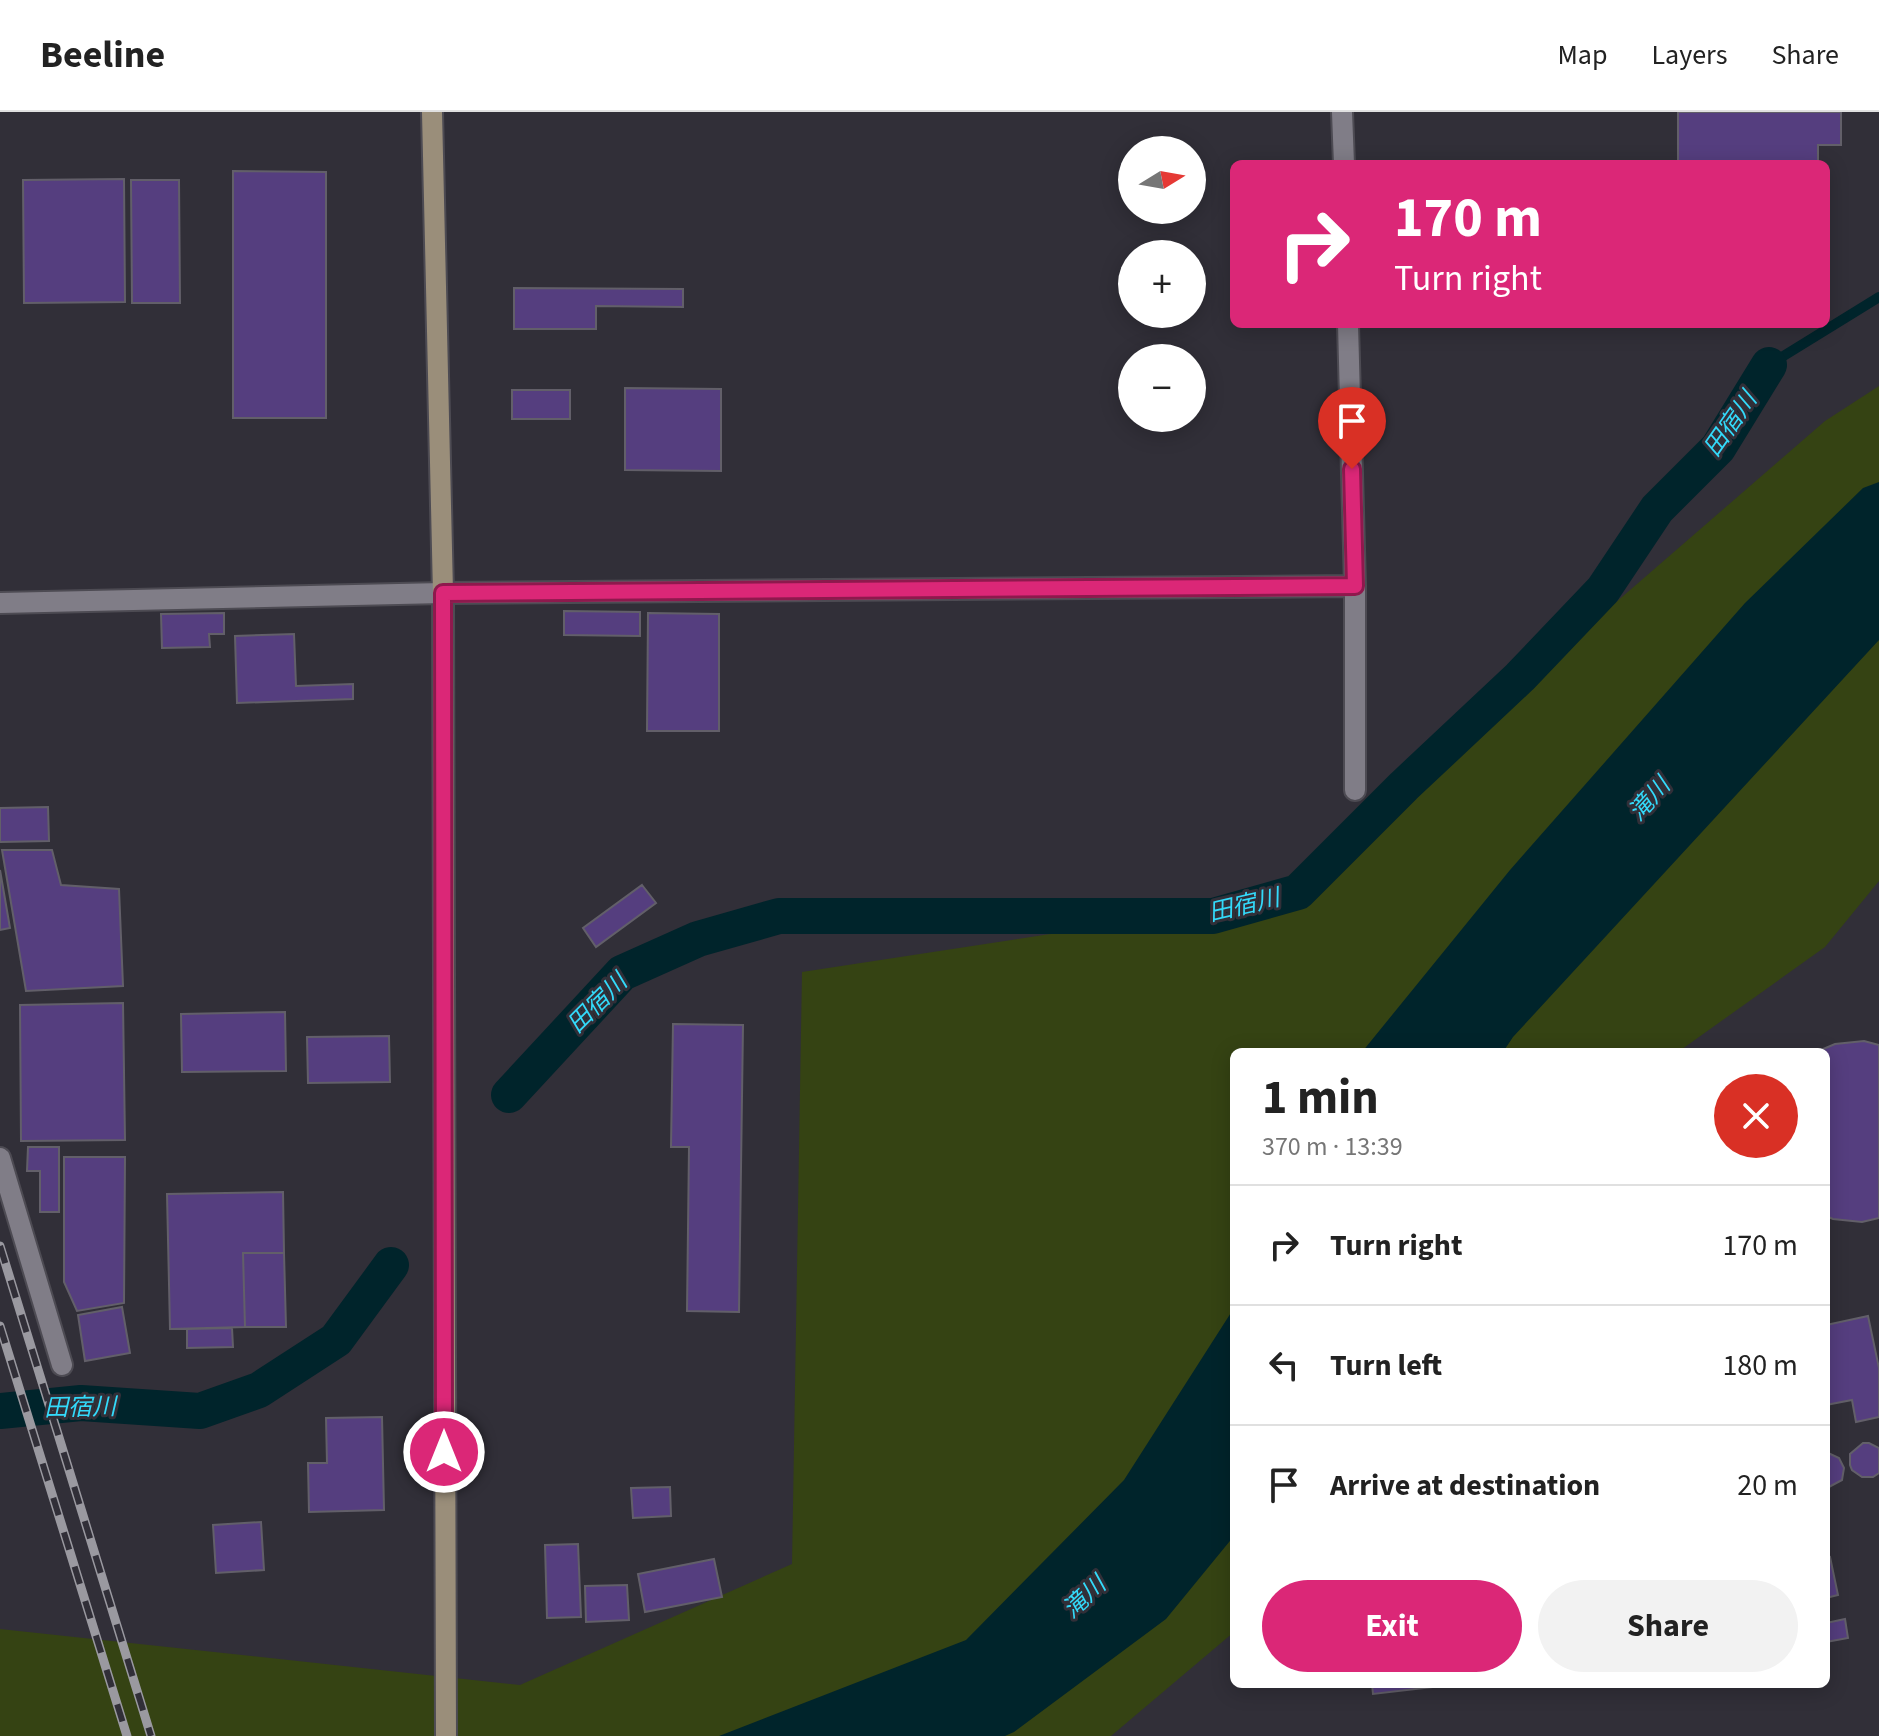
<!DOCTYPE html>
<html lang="en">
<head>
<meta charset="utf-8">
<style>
	body { margin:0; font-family:"Source Sans 3","Noto Sans JP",sans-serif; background:#f2f2f2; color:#222; height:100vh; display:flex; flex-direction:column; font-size:30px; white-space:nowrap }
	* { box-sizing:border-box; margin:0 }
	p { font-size:26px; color:#767676 }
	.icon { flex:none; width:44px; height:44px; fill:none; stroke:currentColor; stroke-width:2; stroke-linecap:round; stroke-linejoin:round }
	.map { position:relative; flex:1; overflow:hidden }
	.drawer { position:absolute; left:1230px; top:936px; width:600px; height:640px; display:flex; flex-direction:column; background:#fff; border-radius:12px; box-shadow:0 4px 20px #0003 }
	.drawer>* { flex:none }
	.hud { position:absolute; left:1230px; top:48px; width:600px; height:168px; border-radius:12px; box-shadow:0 4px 20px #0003; background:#db2777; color:#fff; overflow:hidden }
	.needle { width:52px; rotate:79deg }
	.controls { position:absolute; left:1118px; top:24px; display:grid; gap:16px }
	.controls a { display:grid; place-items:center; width:88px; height:88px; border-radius:50%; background:#fff; box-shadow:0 4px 20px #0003; font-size:40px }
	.pin { position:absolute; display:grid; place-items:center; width:68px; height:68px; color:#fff; margin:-82px -34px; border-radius:50% 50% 50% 0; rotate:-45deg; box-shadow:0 0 8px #0007 }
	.pin .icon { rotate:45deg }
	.me { position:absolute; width:88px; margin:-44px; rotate:0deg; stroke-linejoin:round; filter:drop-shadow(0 0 6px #0008) }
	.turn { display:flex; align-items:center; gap:28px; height:168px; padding:0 32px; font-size:36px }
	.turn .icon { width:104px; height:104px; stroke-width:2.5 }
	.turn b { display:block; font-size:56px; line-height:68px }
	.round { display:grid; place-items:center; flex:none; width:84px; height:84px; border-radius:42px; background:#f2f2f2 }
	.headline { display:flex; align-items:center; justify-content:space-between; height:136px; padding:0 32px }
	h1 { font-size:48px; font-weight:700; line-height:60px }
	.action { display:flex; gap:16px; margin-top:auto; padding:16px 32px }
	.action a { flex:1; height:92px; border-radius:48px; background:#db2777; color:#fff; font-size:32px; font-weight:700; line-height:92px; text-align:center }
	.action a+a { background:#f2f2f2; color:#222 }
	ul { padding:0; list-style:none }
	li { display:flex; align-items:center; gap:24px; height:120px; padding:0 32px; border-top:2px solid #e0e0e0 }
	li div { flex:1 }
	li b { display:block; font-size:30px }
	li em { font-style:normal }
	header { display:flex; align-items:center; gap:48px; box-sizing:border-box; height:112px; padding:0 40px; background:#fff; border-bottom:2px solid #e0e0e0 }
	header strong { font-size:38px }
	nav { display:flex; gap:44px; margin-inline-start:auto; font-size:28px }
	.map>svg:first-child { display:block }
	.green { fill:#354313 }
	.water { fill:#00242b }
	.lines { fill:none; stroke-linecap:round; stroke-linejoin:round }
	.stream { stroke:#00242b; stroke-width:10 }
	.canal { stroke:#00242b; stroke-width:36 }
	.building { fill:#553e7f; stroke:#625f69; stroke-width:2 }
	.street-casing { stroke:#4d4b53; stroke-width:24 }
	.secondary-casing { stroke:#4d4b53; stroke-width:24 }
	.street { stroke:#807d87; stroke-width:20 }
	.secondary { stroke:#9a8e7a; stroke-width:20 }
	.rail-casing { stroke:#9a99a0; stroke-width:9 }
	.rail { stroke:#312f38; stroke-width:6; stroke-dasharray:18; stroke-linecap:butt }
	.route-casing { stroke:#8e194d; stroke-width:20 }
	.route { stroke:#db2777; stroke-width:14 }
	.labels { text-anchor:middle; stroke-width:6; stroke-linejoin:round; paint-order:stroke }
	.water-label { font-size:24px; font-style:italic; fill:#33dafa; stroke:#312f38 }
</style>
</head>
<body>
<header>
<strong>Beeline</strong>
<nav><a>Map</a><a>Layers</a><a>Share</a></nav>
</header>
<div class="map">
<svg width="1879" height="1624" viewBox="0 0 1879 1624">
	<rect width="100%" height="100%" fill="#312f38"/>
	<path class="green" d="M1879 274V769L1825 835 1678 940H1234V1520L1111 1624H0V1517L520 1573 792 1452 802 860 1254 791 1404 674 1825 309Z"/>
	<path class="water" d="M1879 370V528L1513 925 1503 940H1362L1510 758 1745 491 1863 376Z
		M1234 1196V1424L1166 1507 1014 1620 1005 1624H719L966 1528 1124 1368Z"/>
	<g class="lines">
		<path class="stream" d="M1769 253 1879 185"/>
		<path class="canal" d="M509 983 622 861 698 827 779 804H1213L1298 780 1404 674 1520 565 1603 478 1657 397 1718 336 1769 253
			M0 1299 81 1291 200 1299 259 1278 336 1228 391 1153"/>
	</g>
	<path class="building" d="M1678 0H1841V33H1818V52H1678Z
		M233 59 326 60V306H233Z
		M124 67 125 190 24 191 23 68Z
		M131 68H179L180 191H132Z
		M514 176 683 177V195L596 194V217H514Z
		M625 276 721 277V359L625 358Z
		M512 278H570V307H512Z
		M564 499 640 500V524L564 523Z
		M224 501V522H209L210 535 162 536 161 502Z
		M648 501 719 502V619H647Z
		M294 522 296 574 353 572V587L237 591 235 524Z
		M48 695 49 729 0 730V696Z
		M2 738H52L61 773 119 777 123 874 26 879Z
		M0 758 10 816 0 818Z
		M642 773 656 791 596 835 583 816Z
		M123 891 125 1028 21 1029 20 893Z
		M285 900 286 959 182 960 181 902Z
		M673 912 743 913 739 1200 687 1199 689 1035H671Z
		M389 924 390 970 308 971 307 925Z
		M1864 929 1879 933V1106L1862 1110 1833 1107 1826 1104V940H1816L1835 932Z
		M28 1035H59V1100H40V1059H27Z
		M64 1045H125L124 1191 77 1199 64 1170Z
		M283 1080 284 1141H243L245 1215 170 1217 167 1082Z
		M243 1141H284L286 1215H245Z
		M122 1195 130 1241 85 1249 78 1203Z
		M1868 1204 1879 1256V1305L1856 1310 1852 1288 1826 1293V1213Z
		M232 1216 233 1235 187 1236V1217Z
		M382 1305 384 1398 309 1400 308 1351H327L326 1306Z
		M1863 1331H1869L1879 1336V1361L1873 1365H1862L1852 1358 1850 1353V1342Z
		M1826 1340 1839 1346 1844 1356 1842 1368 1827 1376Z
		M670 1375 671 1404 633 1406 631 1376Z
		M261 1410 264 1458 216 1461 213 1413Z
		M578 1432 581 1505 547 1506 545 1433Z
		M1830 1445 1838 1483 1826 1486V1446Z
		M714 1447 722 1485 645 1500 638 1462Z
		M627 1473 629 1508 586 1510 585 1474Z
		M1845 1507 1848 1526 1826 1530V1511Z
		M1372 1572H1459L1373 1582Z"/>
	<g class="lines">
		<defs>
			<path id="street" d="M1342 0 1344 52
				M1348 212 1355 474V678
				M0 491 443 481 1355 474
				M0 1046 62 1253"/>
			<path id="secondary" d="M432 0 443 481 446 1624"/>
		</defs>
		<use href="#street" class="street-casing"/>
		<use href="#secondary" class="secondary-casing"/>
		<use href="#street" class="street"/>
		<use href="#secondary" class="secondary"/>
		<defs>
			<path id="rail" d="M0 1134 151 1624
				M0 1214 127 1624"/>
		</defs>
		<use href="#rail" class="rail-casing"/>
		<use href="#rail" class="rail"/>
	</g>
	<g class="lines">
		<defs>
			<path id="route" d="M444 1340 443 481 1355 474 1352 357"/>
		</defs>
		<use href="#route" class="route-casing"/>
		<use href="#route" class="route"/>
	</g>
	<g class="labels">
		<g class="water-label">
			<text transform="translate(1730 312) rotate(-55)" y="8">田宿川</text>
			<text transform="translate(1649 687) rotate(-48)" y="8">滝川</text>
			<text transform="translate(1244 793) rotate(-13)" y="8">田宿川</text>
			<text transform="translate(597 891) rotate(-45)" y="8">田宿川</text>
			<text transform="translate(80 1295) rotate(-1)" y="8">田宿川</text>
			<text transform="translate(1084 1485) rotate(-43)" y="8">滝川</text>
		</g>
	</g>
</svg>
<div class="controls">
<a><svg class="needle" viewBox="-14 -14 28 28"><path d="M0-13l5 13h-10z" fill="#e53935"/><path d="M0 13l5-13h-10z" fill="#767676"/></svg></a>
<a>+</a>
<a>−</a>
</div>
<div class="pin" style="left:1352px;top:357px;background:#d93025"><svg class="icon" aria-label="arrive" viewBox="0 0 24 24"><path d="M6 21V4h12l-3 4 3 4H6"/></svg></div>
<svg class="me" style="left:444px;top:1340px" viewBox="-20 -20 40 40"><circle r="17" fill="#db2777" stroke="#fff" stroke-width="3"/><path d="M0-11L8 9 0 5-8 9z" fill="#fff"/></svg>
<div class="hud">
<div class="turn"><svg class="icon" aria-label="right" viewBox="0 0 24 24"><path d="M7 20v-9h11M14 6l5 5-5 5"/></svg><div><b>170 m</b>Turn right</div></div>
</div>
<section class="drawer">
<div class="headline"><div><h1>1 min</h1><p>370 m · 13:39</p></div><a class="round" style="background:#d93025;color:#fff"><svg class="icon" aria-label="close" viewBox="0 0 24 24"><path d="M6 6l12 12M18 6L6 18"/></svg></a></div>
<ul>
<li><svg class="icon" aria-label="right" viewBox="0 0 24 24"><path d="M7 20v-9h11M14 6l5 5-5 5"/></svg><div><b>Turn right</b></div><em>170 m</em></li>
<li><svg class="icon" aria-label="left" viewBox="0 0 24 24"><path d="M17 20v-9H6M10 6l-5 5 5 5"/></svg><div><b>Turn left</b></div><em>180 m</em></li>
<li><svg class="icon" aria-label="arrive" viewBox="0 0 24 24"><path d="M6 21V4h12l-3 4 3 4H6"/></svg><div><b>Arrive at destination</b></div><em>20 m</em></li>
</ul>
<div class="action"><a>Exit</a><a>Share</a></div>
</section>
</div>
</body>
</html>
